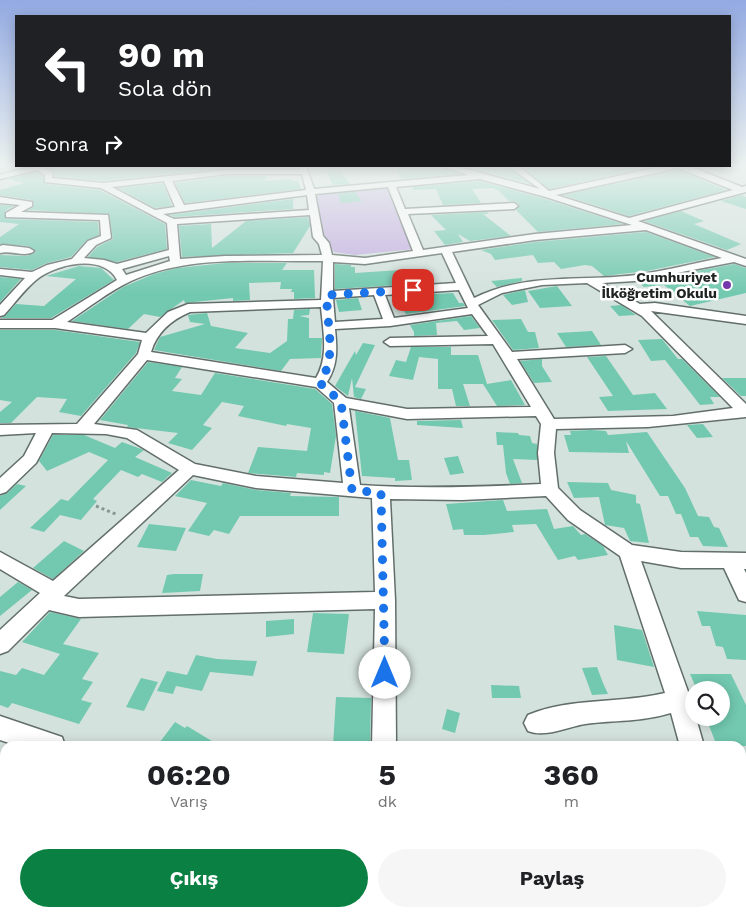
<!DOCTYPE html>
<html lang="tr">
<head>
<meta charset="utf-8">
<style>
	body { margin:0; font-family:"Work Sans",sans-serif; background:#f6f6f6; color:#202124; height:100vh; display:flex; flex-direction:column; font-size:19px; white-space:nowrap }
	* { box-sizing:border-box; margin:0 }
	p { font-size:16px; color:#757577 }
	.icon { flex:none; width:28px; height:28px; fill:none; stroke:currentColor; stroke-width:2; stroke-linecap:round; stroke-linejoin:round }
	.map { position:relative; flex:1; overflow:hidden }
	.details { position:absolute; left:0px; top:741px; width:746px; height:176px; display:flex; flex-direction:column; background:#fff; border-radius:15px 15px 0 0; box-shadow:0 2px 12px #0003 }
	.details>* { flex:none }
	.hud { position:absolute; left:15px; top:15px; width:716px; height:152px; border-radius:0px; box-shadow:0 2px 12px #0003; background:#202124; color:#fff; overflow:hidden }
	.controls { position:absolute; left:685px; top:681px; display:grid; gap:10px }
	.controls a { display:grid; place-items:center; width:45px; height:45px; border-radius:50%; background:#fff; box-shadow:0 2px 12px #0003; font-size:25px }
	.pin { position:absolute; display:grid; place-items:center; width:42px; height:42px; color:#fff; margin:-21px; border-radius:10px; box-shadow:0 2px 8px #0006 }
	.me { position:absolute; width:55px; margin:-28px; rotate:0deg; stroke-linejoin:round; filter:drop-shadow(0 0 4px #0008) }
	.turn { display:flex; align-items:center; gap:18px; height:105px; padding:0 20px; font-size:22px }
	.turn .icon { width:65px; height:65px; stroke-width:2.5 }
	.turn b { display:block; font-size:35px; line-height:42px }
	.then { display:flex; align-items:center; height:48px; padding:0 20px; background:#0003; gap:10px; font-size:19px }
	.eta { display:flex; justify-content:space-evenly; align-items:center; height:85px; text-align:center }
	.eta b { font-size:30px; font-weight:700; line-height:35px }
	.action { display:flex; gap:10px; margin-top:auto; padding:10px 20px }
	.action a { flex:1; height:58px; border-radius:30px; background:#0b8043; color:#fff; font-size:20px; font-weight:700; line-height:58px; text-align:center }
	.action a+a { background:#f6f6f6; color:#202124 }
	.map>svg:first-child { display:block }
	.green { fill:#c5b1e1 }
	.building { fill:#72c9af }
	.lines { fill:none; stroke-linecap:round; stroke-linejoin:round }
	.minor-casing { stroke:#626e6a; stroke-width:3 }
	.path { stroke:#8a9491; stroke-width:3; stroke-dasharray:3 3; stroke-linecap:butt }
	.minor { fill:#fff; fill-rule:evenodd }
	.route { stroke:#1a73e8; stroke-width:9; stroke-dasharray:0 16.2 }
	.poi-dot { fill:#7437ac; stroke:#fff; stroke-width:2 }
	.labels { text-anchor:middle; stroke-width:5; stroke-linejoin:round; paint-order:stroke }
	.far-poi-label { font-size:14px; font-weight:bold; fill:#1e2322; stroke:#fff; text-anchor:end }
</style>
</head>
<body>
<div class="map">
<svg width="746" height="917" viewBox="0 0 746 917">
	<rect width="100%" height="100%" fill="#d4e2dd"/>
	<path class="green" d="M395 186 414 249 355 255 334 252 319 230 312 195Z"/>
	<path class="building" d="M49 166H273L271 168H226L103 181 54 176V172L48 168Z
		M418 166H440L459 174 402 179 396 171Z
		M463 166H506L531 184Z
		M521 166H589L603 172 626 166H654L549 189Z
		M340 170 350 184 333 185 326 171Z
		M678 170 726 190 629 216 563 195Z
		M37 172 43 176 45 184 100 190 165 224 167 249 117 262 88 257 97 247 113 239 109 214 28 210 34 206 32 200 0 195V190L24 183 7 179Z
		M226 176H267L264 181 292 179V181H298L301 189 185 203 175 183Z
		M480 181 545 199 623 224 538 232 516 210 519 204 514 201H509L499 191 493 188 472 189 481 203 443 205 436 189 413 190 412 187Z
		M163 183 172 206 155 208 118 188Z
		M355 192 362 201 341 203 338 194Z
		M741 195 746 197V209L721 201Z
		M293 199V209L174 217 170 215Z
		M0 205 14 206 5 211 6 219 98 222 99 235 87 240 71 257 47 263 32 270 0 267V255L27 256 36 252 29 246 0 244V237L19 224 0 222Z
		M681 211 704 221 694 224 741 244 727 250 644 221Z
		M487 212 489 214H483L511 236 470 241 458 234 463 242 445 245 434 231 446 230 431 215Z
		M308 217 310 226 293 253 182 257 179 226 211 224 212 248 246 221Z
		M646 232 715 257 647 271 604 276 592 266 585 265 561 269 554 262 538 263 533 255 495 260 491 254 481 250 535 242Z
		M225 263H287L282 270H314L315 298 294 299V292H291L292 289H280L281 282 249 283 250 300 233 301V298L185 303 184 300 160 317 144 314 128 329 72 321 123 287 154 274 177 268Z
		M335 264 351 265V267H355V273L400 270 401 276 418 275 420 278 427 277 431 283 335 289Z
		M734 264 746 268V293L690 306 664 285 644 287 638 282Z
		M79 266 101 268 114 280 51 318H0L5 316 16 304 44 306 76 279 46 276Z
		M0 277 21 279 0 302Z
		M522 278V281L497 287 491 281Z
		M557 286 572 306 540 308 528 291Z
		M525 290 528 302 512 305 503 295Z
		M453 293 459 303H463L465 306 406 314 394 296Z
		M358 298 362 310 339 312 336 300Z
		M621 305 636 315 619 316 610 306Z
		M310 309 309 315 299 316 309 318V338H322L321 358 290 359 281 371 154 350 160 337 205 324 190 322 188 315 207 313 211 326 248 333 235 348 270 353 287 341 288 319H293L294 310Z
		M471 316 480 328 464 330 457 321 436 323 437 335 414 336V332L410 325Z
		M521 319 528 332H535L539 348 513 350 492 320Z
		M0 330H55L140 342 136 353 81 416 59 412 67 399 37 397 11 423H0V412L12 402 0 400Z
		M592 331 601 345 566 347 557 333Z
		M662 339 678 359H682L720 397H710L714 404 700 405 665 360 651 361 638 340Z
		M363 343 375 345 355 387 366 389 361 399 354 397 352 378 348 396 335 386 355 351 356 355Z
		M451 347V355H478L487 384 511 380 525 405 497 406 483 384H485H463L470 406H456L452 389H438V359L419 357 413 380 389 376 396 360 406 362 411 347Z
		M606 356 633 395 655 393 667 409 608 411 599 397 613 396 587 357Z
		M542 359V366L552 382 534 383 520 361Z
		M148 362 182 367 175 378 182 379 172 391 201 395 215 373 315 389 332 404 336 436 330 473 324 472V475L297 473 296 477 248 473 258 447 307 451 311 428 287 424 286 426 238 416 244 406 222 402 203 425 212 428 192 450 168 443 178 433 127 427 128 425 100 420Z
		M722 378H746V396H741Z
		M355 411 390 418 398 460H409L412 480 395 481V478L362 476Z
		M461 420 463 428 417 425V421Z
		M703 424 713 437 697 438 687 425Z
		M591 430 606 431 608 435 647 432 685 488 698 516 709 517 714 527 719 528 728 547 703 546 698 537H690L681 514H676L668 496H660L626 441 629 453 569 452 564 435H571L570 431Z
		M496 432 518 433 519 435 530 436 532 443 537 444V460L513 459 522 483 510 484 506 473 503 445H497Z
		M53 435H84L115 448 122 442 144 450 135 457 172 473 162 482 142 474 138 477 121 470 93 499 97 501 81 520 60 515 44 532 30 528 61 499 68 501 108 460 89 452 47 471 39 461Z
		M458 456 464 473 450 475 444 458Z
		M191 480 221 486 223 483 256 490 291 493 290 496 339 497V516H240L229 534 214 530 209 536 188 531 207 503 175 496Z
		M567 482 608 483 611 490 636 495V503L640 504 649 543 630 541 624 528 605 525 599 497 574 498Z
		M17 484 26 486 0 510V496L7 493Z
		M503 500 507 511 547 509 554 529 573 526 581 535 585 534 603 546 608 555 578 560 575 556 558 560 536 524 512 525 514 532 484 535H464L463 529 453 530 446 504Z
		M149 524 186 528 176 551 137 547Z
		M64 541 84 551 53 579 33 568Z
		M174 574H203L200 591 162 593 167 575Z
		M18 582 32 590 0 616V597Z
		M697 611 746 615V660L727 659 723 647 716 646 710 626H702Z
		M50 612 81 619 63 644 99 653 82 679 93 682 81 700 92 703 79 724 12 703 8 708 0 705V671L16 675 22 668 44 675 60 654 22 642Z
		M313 613 349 614 344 654 307 652Z
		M294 619V634L266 637V621Z
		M614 625 642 630 654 667 617 660Z
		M196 655 217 659 257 661 253 676 210 672 202 691 176 686 173 694 157 691 167 671 187 675Z
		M597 667 603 683 608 694 592 695 582 668Z
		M690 674H731L746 705V746H717L706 718H721V690H697Z
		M141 678 158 682 144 711 126 707Z
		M491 685 519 686 521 698H492Z
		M336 697 371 698 370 746H333Z
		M447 709 460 713 455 733 442 729Z
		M175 722 185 728 187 726 220 746H157Z"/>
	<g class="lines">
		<defs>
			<path id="minor" d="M33 166H47L44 168 52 172V178L103 183 226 170H300L298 166H306L314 189 468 175 442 166H455L540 189 508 166H518L549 191 664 166H689L742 187 746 186V192L638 221 746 259V266L734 262 635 281 602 283 640 304 655 303 746 316V324L651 311 746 404V417L648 427 556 429 554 453 558 488 580 510 632 545 681 552 746 553V569H744L746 573V602L739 600 724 568H681L641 561 691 700 694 718H696L704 746H680L671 713C640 722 616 720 585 724 567 727 545 738 528 731L524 723 528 715C571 697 620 704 665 693L620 556 568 520 546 496 462 500 390 499 395 600 396 746H372L375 609 79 617 49 610 8 651 0 654V630L40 593 0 569V552L53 581 179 470 127 438 106 434 52 433 36 463 6 492 0 494V478L24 456 36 433 0 435V425L77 424 138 354 142 340 55 328H0V320H52L117 280C103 253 56 264 36 280 24 290 15 303 4 315L0 316V305L25 278 0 275V269L32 272 47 265 72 259 88 241 101 236 100 220 6 217V213L20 205 0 203V197L32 202V206L21 212 108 215 111 238 96 245 84 258 104 260 117 264 169 250 167 223 101 188 45 182V175L37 170 0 179V175ZM678 168 733 190 629 218 556 195ZM226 174H302L306 190 184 205 172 181ZM480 179 546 197 632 225 535 234 423 250 408 214 514 209 518 206 514 203 405 209 396 187ZM164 181 175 207 155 210 112 187ZM388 187 413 251 365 258 332 255 329 243 323 236 315 194ZM307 195 309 210 174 219 163 214ZM310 215 313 237 319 244 322 255 225 256 180 259 177 224ZM646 230 722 258C694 263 665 271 636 275 579 282 527 272 474 298L452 252 535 240ZM442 253 456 283 333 291V262L365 264ZM169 256 170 261 126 275 122 269ZM323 261 321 300 188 304 168 312 146 333 67 322C88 308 108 292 131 281 189 254 260 262 323 261ZM587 283 642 316 733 408 673 416 554 419 517 359 625 353 632 349 625 345 512 352 478 305 502 293 542 285ZM459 290 468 308 394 318 385 295ZM374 295 383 319 335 322 333 298ZM321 307C323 330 329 357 316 378L151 352C157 332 171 320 190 312ZM472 314 488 336 390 338 384 342 390 346 493 344 531 407 407 409 346 398 327 382C338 365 337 349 335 329L390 326ZM147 360 316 387 334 403 343 483 256 476 195 464 137 430 94 424ZM349 408 407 419 536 416 541 424 538 453 541 484C480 487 420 489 360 485ZM193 475 256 488 372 498 375 592 79 599 64 596Z
				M3 245 29 248 34 251C26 258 11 250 0 253V246Z
				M0 716 62 737 65 746H18L0 740Z
				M741 896 746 898V917H728L727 912H741Z
				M55 912H107L108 917H53Z
				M284 912H315L317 917H285Z
				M364 912H394V917H364Z"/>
		</defs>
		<use href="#minor" class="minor-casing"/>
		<path class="path" d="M96 506 118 515"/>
		<use href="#minor" class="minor"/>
	</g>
	<linearGradient id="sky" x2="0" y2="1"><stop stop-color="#93aae2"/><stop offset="0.56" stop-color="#ecf2f0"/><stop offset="1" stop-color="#ecf2f0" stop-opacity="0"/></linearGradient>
	<rect width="746" height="294" fill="url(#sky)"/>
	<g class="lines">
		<path class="route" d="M385 673 381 493 352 490 341 402 320 383C338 354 326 327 327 295L413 290"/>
	</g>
	<circle class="poi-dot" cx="727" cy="285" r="5"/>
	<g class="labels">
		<g class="far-poi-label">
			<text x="717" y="282">Cumhuriyet<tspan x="717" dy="16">İlköğretim Okulu</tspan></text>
		</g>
	</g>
</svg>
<div class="controls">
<a><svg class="icon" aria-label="search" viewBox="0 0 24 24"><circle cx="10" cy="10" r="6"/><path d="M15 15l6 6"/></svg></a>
</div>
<div class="pin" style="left:413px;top:290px;background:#d93025"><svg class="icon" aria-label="arrive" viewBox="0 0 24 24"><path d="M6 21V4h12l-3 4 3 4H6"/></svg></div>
<svg class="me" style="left:385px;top:673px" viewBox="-20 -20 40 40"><circle r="19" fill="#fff"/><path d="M0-13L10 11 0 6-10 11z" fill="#1a73e8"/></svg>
<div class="hud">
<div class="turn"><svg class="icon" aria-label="left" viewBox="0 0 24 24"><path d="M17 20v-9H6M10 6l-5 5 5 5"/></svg><div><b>90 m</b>Sola dön</div></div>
<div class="then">Sonra<svg class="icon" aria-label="right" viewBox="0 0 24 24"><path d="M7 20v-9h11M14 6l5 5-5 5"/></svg></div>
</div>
<section class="details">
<div class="eta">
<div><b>06:20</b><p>Varış</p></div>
<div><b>5</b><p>dk</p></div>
<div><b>360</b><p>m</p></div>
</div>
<div class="action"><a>Çıkış</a><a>Paylaş</a></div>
</section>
</div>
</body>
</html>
